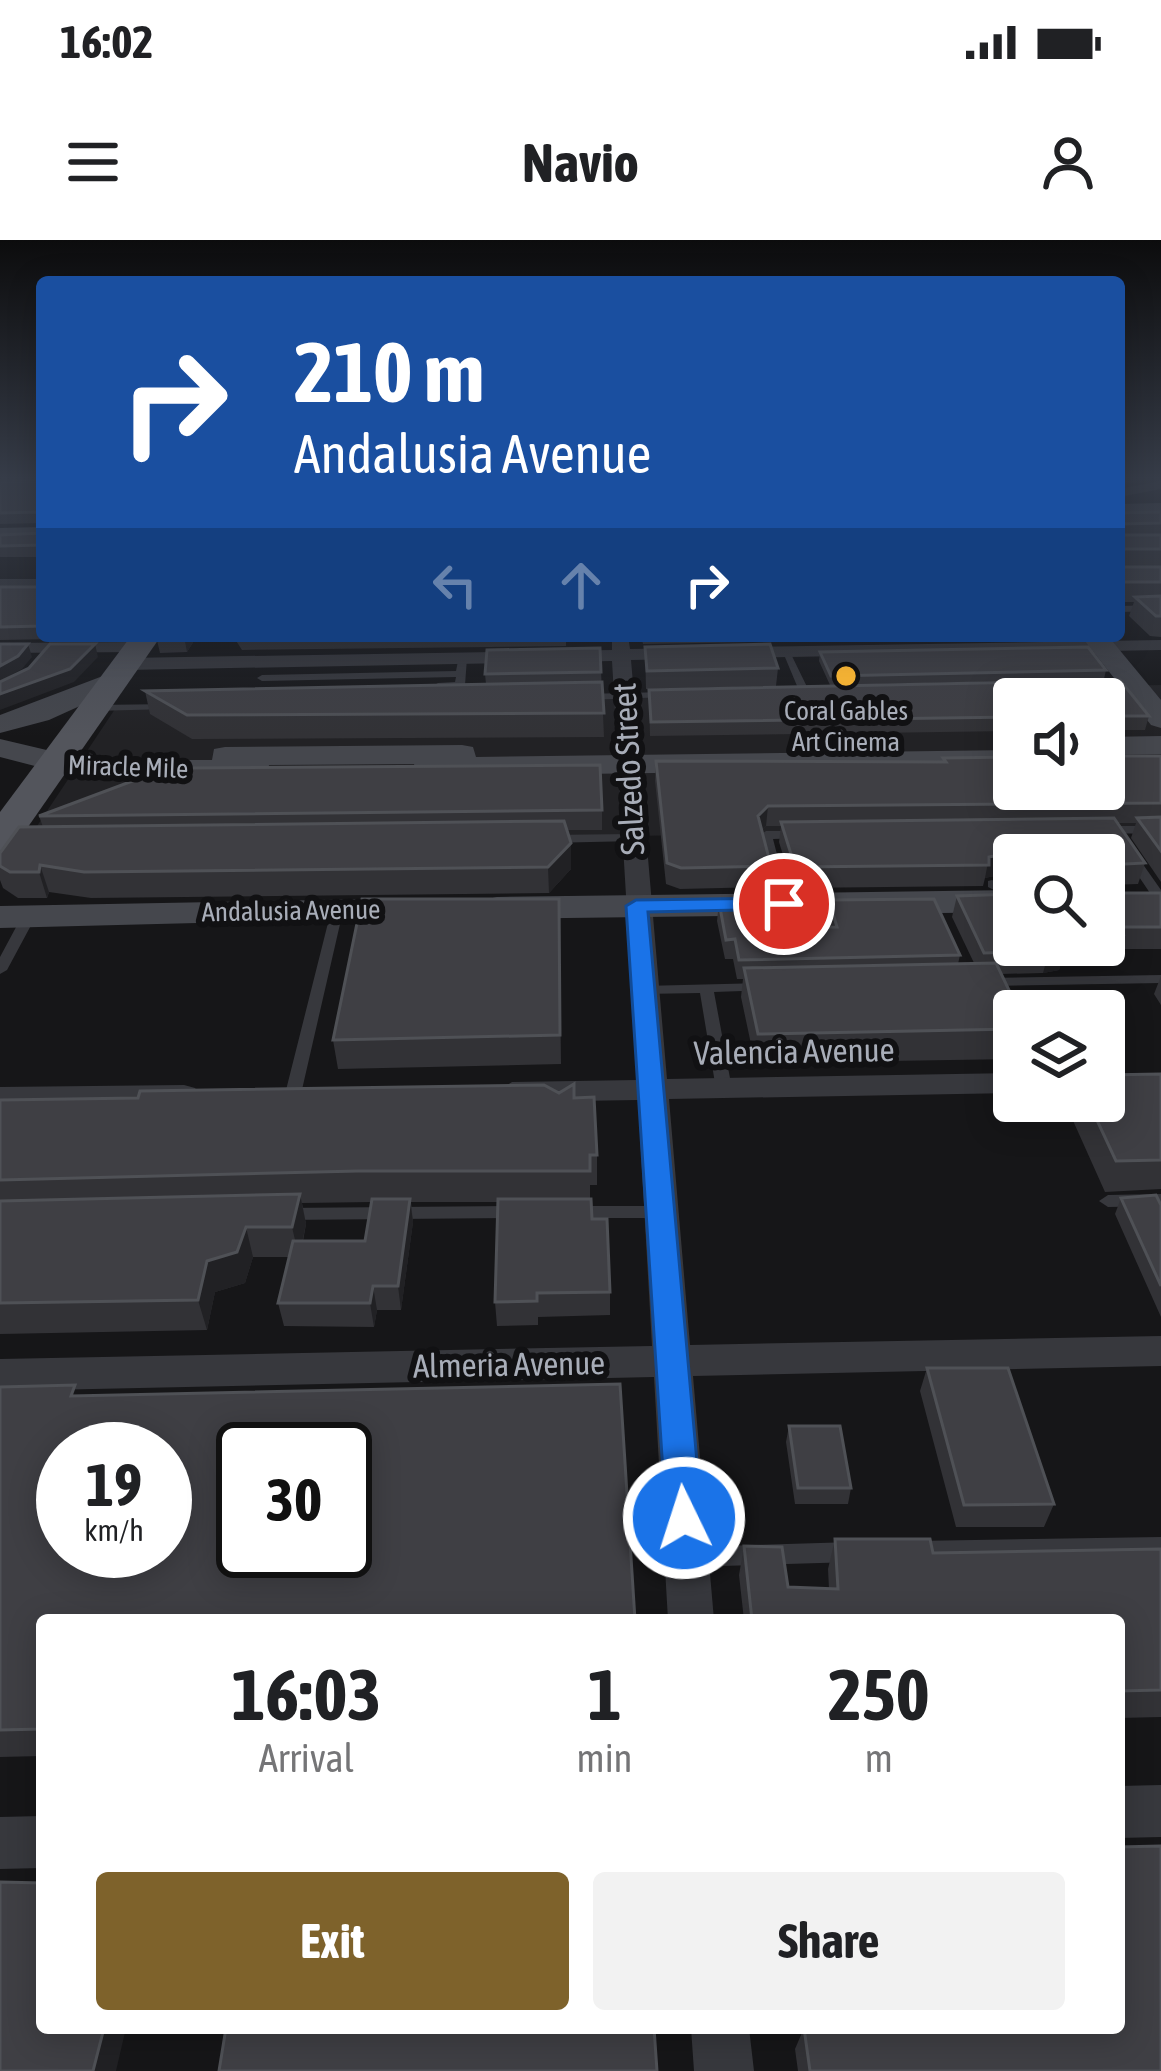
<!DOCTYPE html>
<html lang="en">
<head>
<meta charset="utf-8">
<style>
	body { margin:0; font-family:"Asap Condensed",sans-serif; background:#f2f2f2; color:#202124; height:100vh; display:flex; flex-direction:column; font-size:45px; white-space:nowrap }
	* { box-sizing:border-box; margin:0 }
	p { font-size:39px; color:#757577 }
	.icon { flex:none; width:66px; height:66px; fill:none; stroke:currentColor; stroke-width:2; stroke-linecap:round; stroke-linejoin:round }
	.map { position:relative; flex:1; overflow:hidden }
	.panel { position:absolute; left:36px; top:1374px; width:1089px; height:420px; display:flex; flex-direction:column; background:#fff; border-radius:12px; box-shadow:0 6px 30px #0003 }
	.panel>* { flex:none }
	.top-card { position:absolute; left:36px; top:36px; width:1089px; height:366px; border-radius:12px; box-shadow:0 6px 30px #0003; background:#1a4fa0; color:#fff; overflow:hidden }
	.fabs { position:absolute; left:993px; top:438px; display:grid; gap:24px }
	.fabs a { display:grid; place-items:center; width:132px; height:132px; border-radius:12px; background:#fff; box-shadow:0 6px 30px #0003; font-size:60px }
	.speed { position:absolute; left:36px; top:1182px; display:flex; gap:24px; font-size:60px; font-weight:700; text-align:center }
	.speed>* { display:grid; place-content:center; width:156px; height:156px; border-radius:50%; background:#fff; box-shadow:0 6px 30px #0003; line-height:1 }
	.speed small { font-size:30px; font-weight:400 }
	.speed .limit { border:6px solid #111; border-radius:18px; background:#fff; color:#111 }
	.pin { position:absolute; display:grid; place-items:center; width:102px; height:102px; color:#fff; margin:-51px; border:6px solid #fff; border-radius:50%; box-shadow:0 3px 12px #0007 }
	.me { position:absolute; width:132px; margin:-66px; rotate:356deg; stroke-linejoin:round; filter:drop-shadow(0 0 9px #0008) }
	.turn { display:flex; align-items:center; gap:42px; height:252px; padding:0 60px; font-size:54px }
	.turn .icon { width:156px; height:156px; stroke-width:2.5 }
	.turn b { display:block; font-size:84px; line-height:102px }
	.lanes { display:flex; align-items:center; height:114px; padding:0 60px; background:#0003; justify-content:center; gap:60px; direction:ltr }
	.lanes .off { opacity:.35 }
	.eta { display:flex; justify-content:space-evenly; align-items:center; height:204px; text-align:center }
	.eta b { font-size:72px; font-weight:700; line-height:84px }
	.primary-button { display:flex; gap:24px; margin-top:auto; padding:24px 60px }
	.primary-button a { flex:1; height:138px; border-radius:12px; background:#7e622b; color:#fff; font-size:48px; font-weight:700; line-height:138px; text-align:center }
	.primary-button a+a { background:#f2f2f2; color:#202124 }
	.status { display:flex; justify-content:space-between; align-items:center; height:84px; padding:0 60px; background:#fff; direction:ltr }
	.status svg { height:33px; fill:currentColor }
	header { display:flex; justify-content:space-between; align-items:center; height:156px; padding:0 60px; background:#fff; font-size:54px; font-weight:700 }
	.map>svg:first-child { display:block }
	.built { fill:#222225; fill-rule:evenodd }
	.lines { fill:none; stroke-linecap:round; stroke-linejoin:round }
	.lane { fill:#37383d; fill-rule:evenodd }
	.street { fill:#37383d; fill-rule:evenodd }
	.secondary { fill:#45474d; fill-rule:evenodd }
	.primary { fill:#53555c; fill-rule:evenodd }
	.wall { fill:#323236; fill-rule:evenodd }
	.shaded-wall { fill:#212124 }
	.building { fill:#3f3f44; stroke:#4f5156; stroke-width:3; fill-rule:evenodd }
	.route { fill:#1a73e8; stroke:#114b97; stroke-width:3 }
	.poi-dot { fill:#f2b134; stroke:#111113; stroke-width:4.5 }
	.labels { text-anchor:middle; stroke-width:12; stroke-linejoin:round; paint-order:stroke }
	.far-poi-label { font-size:27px; fill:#a8adb8; stroke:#111113 }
	.far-street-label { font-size:27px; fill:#a8adb8; stroke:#111113 }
	.street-label { font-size:33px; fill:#a8adb8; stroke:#111113 }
</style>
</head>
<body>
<div class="status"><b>16:02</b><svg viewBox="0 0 49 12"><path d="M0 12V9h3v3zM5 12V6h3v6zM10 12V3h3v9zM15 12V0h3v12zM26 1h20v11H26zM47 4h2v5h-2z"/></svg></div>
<header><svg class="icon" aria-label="menu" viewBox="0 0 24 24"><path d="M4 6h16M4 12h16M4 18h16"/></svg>Navio<svg class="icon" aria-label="person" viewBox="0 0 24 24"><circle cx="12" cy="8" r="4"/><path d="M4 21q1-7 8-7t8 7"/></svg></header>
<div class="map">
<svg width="1161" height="1831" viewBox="0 0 1161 1831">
	<rect width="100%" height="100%" fill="#161618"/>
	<path class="built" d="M1161 445V589L25 604 117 466ZM1014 459H1104V549H1014Z"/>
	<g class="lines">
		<path class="lane" d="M1161 365V371L1119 372V366Z
			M782 410 790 412 810 453 808 455 800 453Z
			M459 416 467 418 465 445C458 450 440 451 433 446L438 443 455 442 456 437 262 441 257 438 262 435 456 431Z
			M666 452 671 455 669 457 584 460 579 457 584 454Z
			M172 464V468L168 469 95 471 90 468 95 465Z
			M1103 586H1161V594L1099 593V587Z
			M801 591 805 592V598L773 599 790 664 789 667H779L760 595 766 591Z
			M631 594 635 595V601L548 603 542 599 548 595Z
			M1131 612 1135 613 1161 650V663L1156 662 1125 616Z
			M992 640 1014 651V660L988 647V641Z
			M337 667 343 671 301 854 293 859 285 854 331 671Z
			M29 672 36 676 7 730 0 734V717L22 676Z
			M1161 735V743L988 746 981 742 988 738Z
			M764 743 771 747 769 750 714 752 732 849 724 854 716 849 700 753 643 754 636 750 643 746Z
			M1161 954V966L1108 967 1099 961 1108 955Z
			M521 966 530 972 521 978 283 980 277 978 274 974 277 970 283 968Z
			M571 966H661L670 972 661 978H571L562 972Z
			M1161 1297V1317L915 1321 907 1318 904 1311 907 1304 915 1301Z
			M853 1302 861 1305 864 1312 861 1319 853 1322 687 1327 679 1324 676 1317 679 1310 687 1307Z"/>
		<path class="street" d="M1161 241V249L1119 257V249Z
			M0 339H42V349H0Z
			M612 396H628L630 409 1161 400V410L631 420 667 839 1014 833V853L669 859 690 1105 1161 1096V1126L693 1136 714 1380H668L654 1137 0 1151V1119L652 1106 638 860 512 862 496 852 512 842 637 840 612 421 126 430 117 424 126 418 612 410Z
			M0 403 138 402 147 407 138 412 0 413Z
			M184 845 195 848 200 855 195 862 0 867V847Z
			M1161 1545V1597L1119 1598V1546Z
			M42 1576V1628L0 1629V1577Z
			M691 1788H749L754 1831H694Z"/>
		<path class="secondary" d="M1161 263V275L1119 276V264Z
			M42 287V301L0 302V288Z
			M1081 396H1108L1161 460V488L1151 485Z
			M116 431 130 439 126 445 49 480 0 493V475Z
			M1161 496V514L1104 515V497Z
			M0 499 89 520H212L214 509 225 507 462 505 473 507 476 517 1014 510V528L428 536 417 534 414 524 269 525 267 536 256 539 89 540 0 517Z
			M1014 650V672L497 679 484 676 478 668 484 660 497 657Z
			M421 658 434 661 440 669 434 677 0 688V666Z"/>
		<path class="primary" d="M131 396H161L14 607 0 611V572Z"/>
	</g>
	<path class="wall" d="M42 241V283L0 284V242Z
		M1161 272V397L1150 396 1129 376 1134 362H1119V273Z
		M42 293V317H0V295Z
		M0 347H42V396H113L112 398 0 400Z
		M156 396H197L187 412 160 413Z
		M233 396H566V406L242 410Z
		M641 396H1071L643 404Z
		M645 407 778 428 776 446 646 449Z
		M600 408 604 497 192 499 150 474 145 451 486 444 485 434Z
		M820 412 1106 430 1104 439 830 445 819 421Z
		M1120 440 1149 476 1145 490H1104V459H1014V491L650 496 649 450Z
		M1161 516V642L1131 598 1136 583H1117L1145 623 1138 644 1107 645 1108 653H1161V709H1118L1116 715H1085L1083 723H1061L1059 730 1043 733 1001 734 1014 789V819L755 823 741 757 743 739H737L733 719H725L717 681 719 662 750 688 828 687 826 679 829 660 960 715 958 724 974 723 952 677 957 656 1014 705H1104V615H1014V645L994 636 985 638 983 646 793 648 779 602 781 586H766L762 590 771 626 769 647 680 649 666 644 655 541 656 521 943 522V518Z
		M189 532 602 570V590H567L571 603V629L549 653 91 658 49 652 47 658H18L3 648 0 640V613L43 587 39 576Z
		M559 659 561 824 338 829 333 800Z
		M1161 736V765L1154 754Z
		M1161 834V949L1105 952 1066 865 1068 861H1104Z
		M559 853 574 858 597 915V945H590V959L592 979 610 1052V1075L538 1077V1085L497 1086 495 1062 498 962H411L413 982 401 1070H377L374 1087 284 1086 278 1063 289 1017H253L245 1043 215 1052 207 1090 0 1094V860ZM372 962 365 1001H303L306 984 302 963Z
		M1121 958 1161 965V1077L1115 974Z
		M927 1128 1054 1264 1044 1287H956L920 1151Z
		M0 1147 42 1380V1516L0 1517Z
		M789 1186 851 1248 848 1264H795L786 1202Z
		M835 1299 933 1313 1161 1309V1477L1119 1478V1380H744L739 1335 744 1306 788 1347 829 1349 828 1329Z
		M804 1788 1161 1831H798L795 1809Z"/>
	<path class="shaded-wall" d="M1119 240H1144L1119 245Z
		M184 396H197L187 412Z
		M28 404 32 417 22 429 0 441V426Z
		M95 404 98 417 74 442 0 470V454Z
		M768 566 766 586 756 596 758 576Z
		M571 603V629L549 653 548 627Z
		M999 615 994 636 985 638 989 617Z
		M40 625 49 652 47 658 39 632Z
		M1066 708 1059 730 1043 733 1049 711Z
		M300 954 306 984 299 1017 292 987Z
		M410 959 413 982 401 1070 398 1046Z
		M246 987 253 1017 245 1043 215 1052 207 1090 198 1060 207 1021Z
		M373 1046 377 1070 374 1087 370 1063Z
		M104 1788H126L116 1831H93Z"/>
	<path class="building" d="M42 241V275L39 272 0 273V242Z
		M1161 272V283L1121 284 1124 295H1161V309H1124L1120 323 1124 327H1161V342H1124L1120 346 1119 345V273Z
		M42 293V305L0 306V295Z
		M0 347H42V386L0 387Z
		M1161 356V376H1156L1135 357Z
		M0 404H28L18 416 0 426Z
		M50 404H95L70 429 0 454V442L29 428Z
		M770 404 778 428 647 431 645 407Z
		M1088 407 1106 430 831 436 820 412Z
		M600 408 601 432 485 434 487 410Z
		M1120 440 1149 476H1104V459H1014V477L651 482 649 450Z
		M602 442 604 473 187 475 145 451Z
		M1104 516H1161V563L768 566 758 576 771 626 681 628 667 623 656 521 946 522 943 518 1014 517V549H1104Z
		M600 525 602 570 39 576 167 528 189 532 191 528Z
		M1161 577V611L1137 578Z
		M1114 578 1145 623 1107 625 1108 653H1161V687H1119L1123 694H1104V615H1014V622L999 615 989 617V625L795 627 781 582Z
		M564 581 571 603 548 627 84 632 40 625 39 632H10L0 626V613L19 587Z
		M1014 654V705H1064L1066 708 1049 711 984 713 957 656Z
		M362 659H559L560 795 333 800Z
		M934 659 960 715 739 720 735 699 726 700 719 662H744L750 688 837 687 829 660Z
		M996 723 1019 771H1014V789L758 794 744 728Z
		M1161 834V920L1116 921 1088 861H1104V835Z
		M574 844V858L594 857 597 915H590V931H358L0 940V860L138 858 140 851 544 845 559 853Z
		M300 954 292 987H246L237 1012 207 1021 198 1060 0 1063V961Z
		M1156 955 1161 965V1046L1121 958Z
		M372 959H410L398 1046H373L370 1063H278L293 1001H365Z
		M498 959H591L592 979H607L610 1052 537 1053V1061L495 1062Z
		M927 1128H1008L1054 1264 964 1265Z
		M620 1144 635 1380H42V1489L0 1490V1147L75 1145 71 1156ZM63 1209H165V1311H63ZM243 1209H345V1311H243Z
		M789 1186H840L851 1248H798Z
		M835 1299H930L933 1313 1161 1309V1450L1119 1451V1380H752L744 1306 782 1307 788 1347 838 1349Z
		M1161 1606V1831H810L804 1788H1119V1607Z
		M0 1642 42 1643V1788H104L93 1831H0Z
		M226 1788H654L657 1831H219Z"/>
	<linearGradient id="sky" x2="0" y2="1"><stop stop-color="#0c0c0d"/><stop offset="0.48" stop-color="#363c48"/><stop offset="1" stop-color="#363c48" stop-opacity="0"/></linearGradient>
	<rect width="1161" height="496" fill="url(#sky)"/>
	<path class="route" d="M784 658 791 660V669L648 672 702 1278 696 1289 684 1294 671 1289 666 1278 626 666 636 660Z"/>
	<circle class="poi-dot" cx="846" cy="436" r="12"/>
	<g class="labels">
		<g class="far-poi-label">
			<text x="846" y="480">Coral Gables<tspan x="846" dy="31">Art Cinema</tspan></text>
		</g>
		<g class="far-street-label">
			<text transform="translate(128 527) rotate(2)" y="9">Miracle Mile</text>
			<text transform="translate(291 671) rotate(-1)" y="9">Andalusia Avenue</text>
		</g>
		<g class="street-label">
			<text transform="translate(628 529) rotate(-93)" y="12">Salzedo Street</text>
			<text transform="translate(794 811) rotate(-1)" y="12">Valencia Avenue</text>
			<text transform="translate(509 1124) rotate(-1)" y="12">Almeria Avenue</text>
		</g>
	</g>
</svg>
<div class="fabs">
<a><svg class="icon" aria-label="sound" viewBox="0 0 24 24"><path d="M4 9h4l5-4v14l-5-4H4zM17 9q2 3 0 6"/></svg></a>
<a><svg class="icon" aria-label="search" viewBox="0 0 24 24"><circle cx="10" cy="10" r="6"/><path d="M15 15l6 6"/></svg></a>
<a><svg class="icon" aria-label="layers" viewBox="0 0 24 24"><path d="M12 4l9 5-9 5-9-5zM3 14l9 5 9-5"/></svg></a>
</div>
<div class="speed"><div>19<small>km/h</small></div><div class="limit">30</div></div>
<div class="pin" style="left:784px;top:664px;background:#d93025"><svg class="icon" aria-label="arrive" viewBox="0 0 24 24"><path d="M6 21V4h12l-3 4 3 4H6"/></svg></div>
<svg class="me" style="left:684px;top:1278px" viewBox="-20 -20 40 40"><circle r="17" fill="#1a73e8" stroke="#fff" stroke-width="3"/><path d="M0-11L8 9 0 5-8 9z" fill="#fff"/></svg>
<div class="top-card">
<div class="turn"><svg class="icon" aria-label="right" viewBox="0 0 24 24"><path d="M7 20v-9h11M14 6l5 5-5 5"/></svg><div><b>210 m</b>Andalusia Avenue</div></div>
<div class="lanes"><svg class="icon off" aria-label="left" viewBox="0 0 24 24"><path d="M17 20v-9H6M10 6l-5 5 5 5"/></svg><svg class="icon off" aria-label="ahead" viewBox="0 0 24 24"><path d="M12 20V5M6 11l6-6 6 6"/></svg><svg class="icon" aria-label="right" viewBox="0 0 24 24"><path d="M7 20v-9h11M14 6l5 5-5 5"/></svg></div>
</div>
<section class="panel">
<div class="eta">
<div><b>16:03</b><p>Arrival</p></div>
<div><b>1</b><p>min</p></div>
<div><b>250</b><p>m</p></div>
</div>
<div class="primary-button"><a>Exit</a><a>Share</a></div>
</section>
</div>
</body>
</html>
